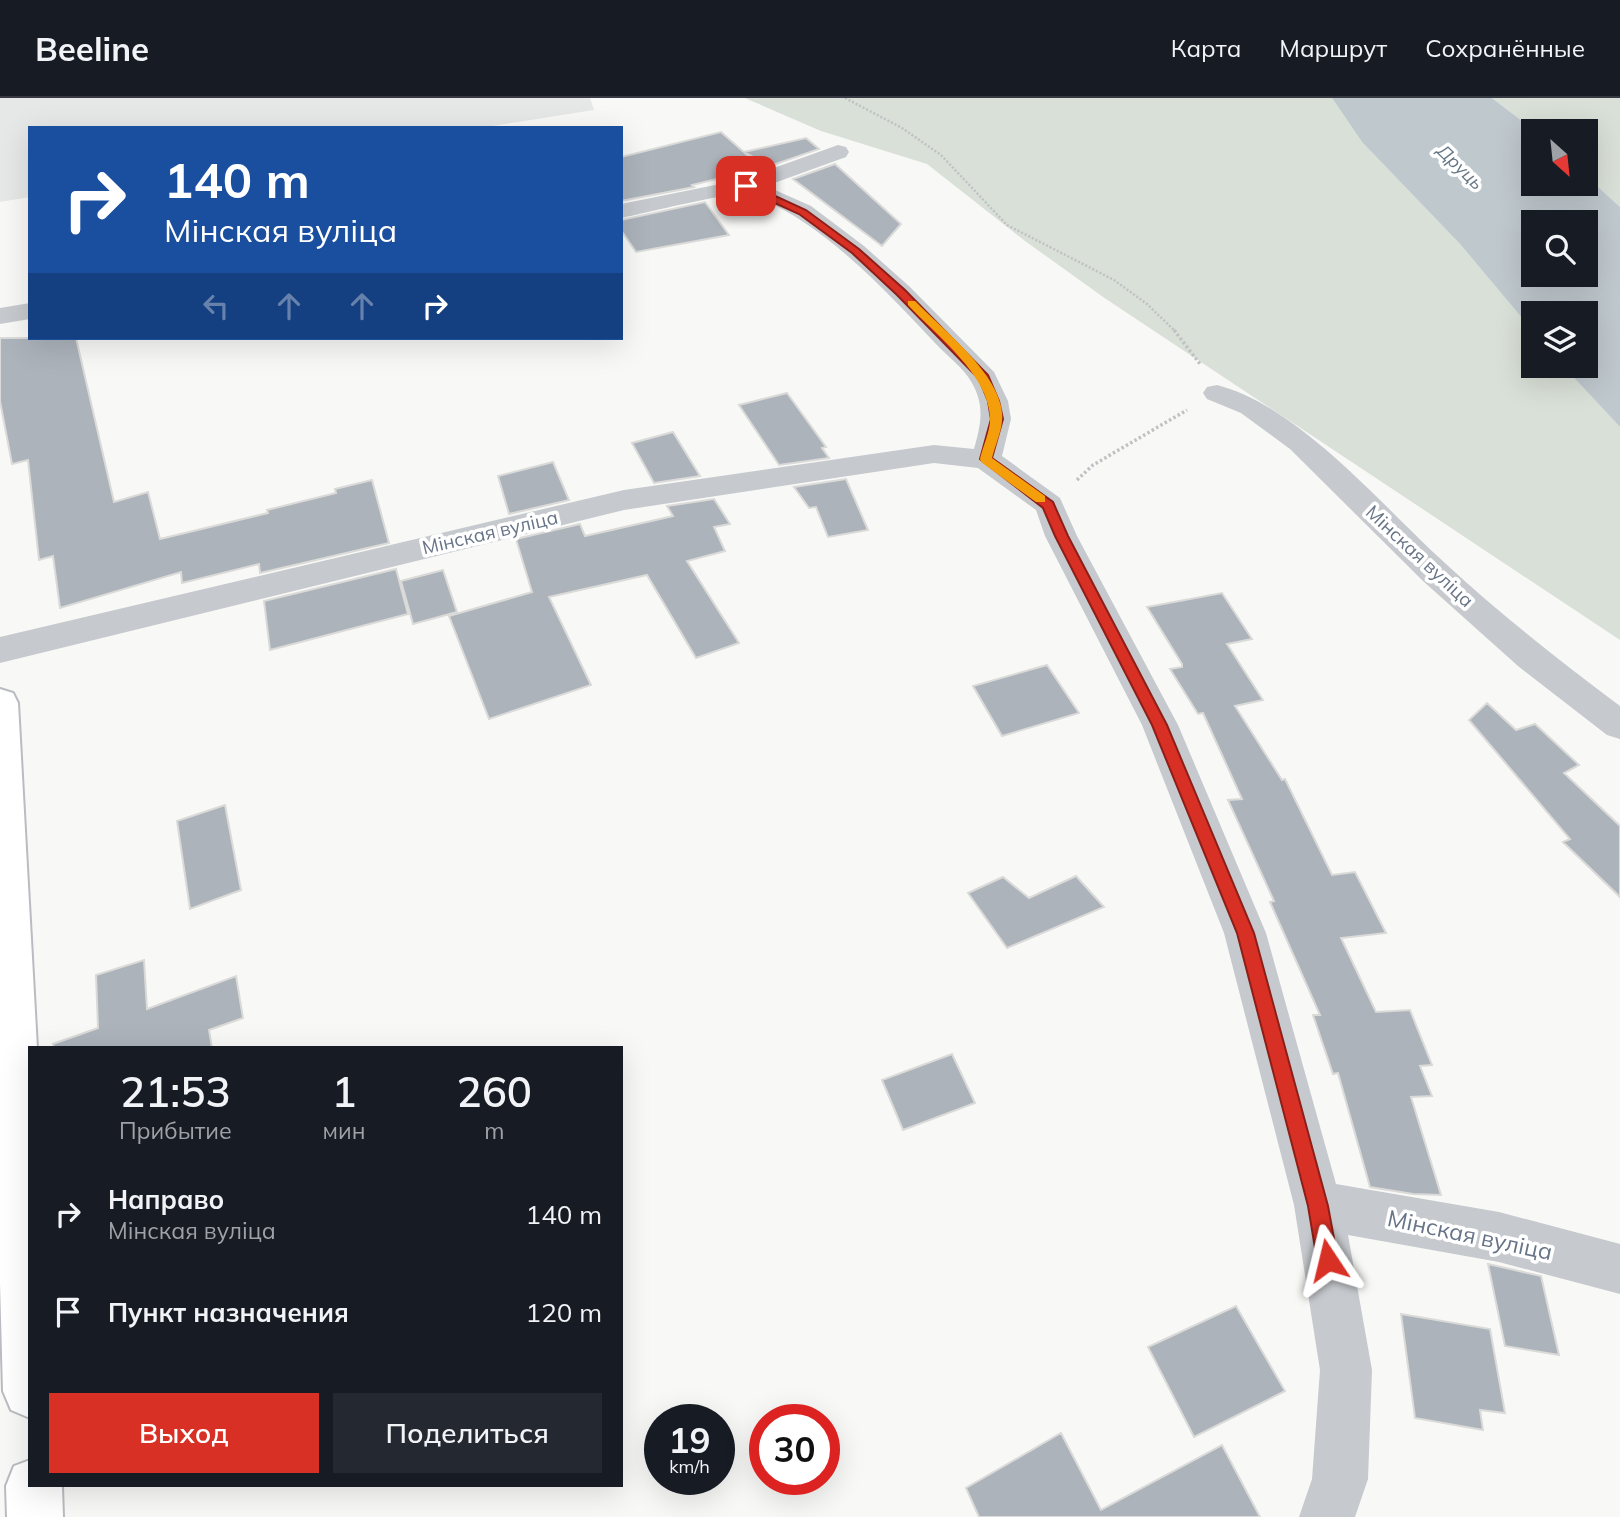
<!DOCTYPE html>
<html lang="ru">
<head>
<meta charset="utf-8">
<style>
	body { margin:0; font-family:Mulish,sans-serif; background:#242831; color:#f1f3f6; height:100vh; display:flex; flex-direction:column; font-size:26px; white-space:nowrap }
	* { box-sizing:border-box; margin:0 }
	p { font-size:23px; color:#9ea1a6 }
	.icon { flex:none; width:38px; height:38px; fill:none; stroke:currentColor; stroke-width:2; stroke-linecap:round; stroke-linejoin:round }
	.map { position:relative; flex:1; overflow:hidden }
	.panel { position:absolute; left:28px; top:948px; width:595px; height:441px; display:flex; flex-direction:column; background:#171b24; border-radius:0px; box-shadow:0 7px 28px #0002 }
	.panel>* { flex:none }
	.guide { position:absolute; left:28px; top:28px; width:595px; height:214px; border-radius:0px; box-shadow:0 7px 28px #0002; background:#1a4fa0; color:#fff; overflow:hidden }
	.needle { width:46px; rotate:153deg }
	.buttons { position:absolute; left:1521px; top:21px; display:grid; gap:14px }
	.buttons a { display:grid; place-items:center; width:77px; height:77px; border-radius:0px; background:#171b24; box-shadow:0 7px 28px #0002; font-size:35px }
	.speed { position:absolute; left:644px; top:1306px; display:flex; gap:14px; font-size:35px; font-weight:700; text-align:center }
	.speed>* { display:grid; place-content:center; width:91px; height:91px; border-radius:50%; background:#171b24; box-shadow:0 7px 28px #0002; line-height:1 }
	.speed small { font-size:18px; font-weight:400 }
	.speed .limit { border:10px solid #d22; background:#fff; color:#111 }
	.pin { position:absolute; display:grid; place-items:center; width:60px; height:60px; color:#fff; margin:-30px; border-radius:14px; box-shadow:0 4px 10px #0006 }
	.me { position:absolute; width:77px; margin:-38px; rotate:350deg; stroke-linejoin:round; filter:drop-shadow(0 0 5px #0008) }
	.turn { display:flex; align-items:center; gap:24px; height:147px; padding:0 21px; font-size:32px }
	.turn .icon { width:91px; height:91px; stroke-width:2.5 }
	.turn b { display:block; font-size:49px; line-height:60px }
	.lanes { display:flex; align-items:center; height:66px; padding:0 21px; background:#0003; justify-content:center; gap:35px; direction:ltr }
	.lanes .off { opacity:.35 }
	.eta { display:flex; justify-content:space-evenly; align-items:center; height:119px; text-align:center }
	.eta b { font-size:42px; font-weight:600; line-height:49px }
	.button { display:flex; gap:14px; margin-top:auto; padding:14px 21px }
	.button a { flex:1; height:80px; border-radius:0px; background:#d93025; color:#fff; font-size:28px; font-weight:600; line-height:80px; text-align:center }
	.button a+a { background:#242831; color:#f1f3f6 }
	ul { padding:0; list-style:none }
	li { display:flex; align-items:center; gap:21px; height:98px; padding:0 21px }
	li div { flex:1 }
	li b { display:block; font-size:26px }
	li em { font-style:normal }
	header { display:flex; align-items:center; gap:42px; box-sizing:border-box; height:98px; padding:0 35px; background:#171b24; border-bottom:2px solid #363941 }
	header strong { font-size:33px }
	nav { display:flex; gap:38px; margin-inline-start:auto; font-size:24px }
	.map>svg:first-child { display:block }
	.built { fill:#e6e7e7 }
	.green { fill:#d9e0d7 }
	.water { fill:#bfc8cd; fill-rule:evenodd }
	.building { fill:#adb3bb; stroke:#dadad8; stroke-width:2 }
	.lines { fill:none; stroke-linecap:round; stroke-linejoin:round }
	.major-casing { stroke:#b9bcc1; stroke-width:4 }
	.path-far1 { stroke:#c0c1c4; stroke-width:2.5; stroke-dasharray:2 2; stroke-linecap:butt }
	.path { stroke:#c0c1c4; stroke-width:3.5; stroke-dasharray:2.5 2.5; stroke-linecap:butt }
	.minor { fill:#c6c9cd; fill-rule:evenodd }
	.major { fill:#fff; fill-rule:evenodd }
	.route { fill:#d93025; stroke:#8d1f18; stroke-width:2 }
	.slow { fill:#f59e0b }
	.labels { text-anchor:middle; stroke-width:7; stroke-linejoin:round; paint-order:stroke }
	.far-water-label { font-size:18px; font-style:italic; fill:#637582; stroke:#fff }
	.street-label { font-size:19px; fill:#687487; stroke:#fff }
	.near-street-label { font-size:23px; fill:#687487; stroke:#fff }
</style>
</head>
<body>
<header>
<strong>Beeline</strong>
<nav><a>Карта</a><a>Маршрут</a><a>Сохранённые</a></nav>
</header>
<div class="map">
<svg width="1620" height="1419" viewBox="0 0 1620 1419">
	<rect width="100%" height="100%" fill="#f8f8f6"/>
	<path class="built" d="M0 0H590L594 12 480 30H30V99L0 104Z"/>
	<path class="green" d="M745 0H1332L1362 44 1460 146 1533 233V268H1563L1620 329V542L1106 201 1025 143 927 66 821 33Z
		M1492 0H1620V109L1586 78V33H1535Z"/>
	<path class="water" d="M1332 0H1492L1535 33H1533V86H1586V78L1620 109V329L1563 268H1586V215H1533V233L1460 146 1362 44ZM1533 124H1586V177H1533Z"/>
	<path class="building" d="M721 34 762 70 692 87 694 89 621 103V59Z
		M806 40 819 51 770 68 744 54Z
		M835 66 901 126 882 148 793 81Z
		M705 104 729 137 636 154 621 132V122Z
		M0 240H76L114 404 148 394 160 441 268 415 267 412 336 395 335 391 372 382 389 445 260 475 259 466 182 485 181 474 60 510 53 458 39 462 28 362 12 366 0 303Z
		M787 295 826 349 822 350 829 360 779 367 739 307Z
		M673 334 700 378 654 385 632 345Z
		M553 364 569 402 509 416 498 378Z
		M846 381 868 432 828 439 816 409 809 410 794 389Z
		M714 401 730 426 714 429 725 453 687 463 739 545 696 560 647 477 549 499 591 587 489 621 449 518 532 494 516 441 580 426 585 438 673 418 667 408Z
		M396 471 408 516 270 552 264 503Z
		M443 472 457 514 413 526 401 483Z
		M1222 495 1252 541 1227 546 1263 602 1235 608 1282 682 1285 681 1332 777 1355 774 1386 835 1341 840 1376 914 1410 912 1432 967 1420 968 1432 998 1411 999 1441 1097 1413 1096 1370 1089 1338 975 1333 976 1313 917H1320L1270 804 1274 803 1228 702 1242 701 1203 615 1198 616 1170 571 1182 569V566L1147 509Z
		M1047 567 1079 615 1002 638 973 588Z
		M1487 605 1516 632 1535 626 1579 667 1564 675 1620 728V799L1563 744 1570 741 1469 622Z
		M225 707 241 792 190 811 177 723Z
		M1076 778 1104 809 1007 850 968 795 1003 779 1029 800Z
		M144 862 147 911 236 878 243 920 209 932 212 950H54L53 946 98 930 96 877Z
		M952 956 975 1005 903 1032 882 982Z
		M1488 1166 1541 1178 1559 1257 1505 1248Z
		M1236 1208 1285 1293 1194 1339 1148 1249Z
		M1401 1216 1490 1231 1505 1315 1480 1312 1483 1332 1415 1320Z
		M1061 1335 1101 1412 1222 1347 1260 1419H979L966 1390Z"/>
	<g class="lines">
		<defs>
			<path id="major" d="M0 591 13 595 18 605 37 950H30V1320L11 1312 3 1293 0 1185Z
				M30 1362V1388H62L63 1419H7L6 1388 14 1368Z"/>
		</defs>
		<use href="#major" class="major-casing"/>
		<path class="path-far1" d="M845 0 902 30 941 57 1007 127 1114 182 1147 206 1176 234"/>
		<path class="path" d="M1174 232 1200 266
			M1077 382 1093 367 1187 312"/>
		<path class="minor" d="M838 47 846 49 849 54 846 59 766 88 811 108 864 148 910 189 994 274 1008 303 1011 321 1002 358 1060 400 1077 438 1178 627 1266 835 1336 1086 1499 1114 1620 1146V1196L1499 1164 1348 1137 1372 1272 1368 1381 1355 1419H1299L1312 1381 1320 1272 1294 1107 1224 835 1142 627 1045 438 1036 412 978 370 934 365 624 412 0 565V539L624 392 934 347 974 351C981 326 985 308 972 285 964 270 947 258 936 246 888 195 815 115 746 96 734 93 641 116 621 120V106L740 82Z
			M30 205V221L0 226V210Z
			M1217 287C1298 307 1384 410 1446 466 1501 517 1560 563 1620 608V641L1607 637 1518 568 1423 483 1290 351 1241 315 1207 301 1203 295 1207 289Z"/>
		<use href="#major" class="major"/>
	</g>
	<path class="route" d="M742 86H749L806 112 859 151 905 192 988 277 999 303 1003 321 992 360 1053 404 1068 438 1167 627 1254 835 1328 1108 1338 1162 1335 1169 1328 1173 1320 1169 1317 1162 1308 1108 1237 835 1152 627 1055 438 1043 410 980 361 991 321 988 303 979 281 897 197 852 155 799 116 742 90Z"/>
	<path class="slow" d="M908 203H915C942 231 1007 281 1002 323 1001 335 995 348 992 360L1045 398V404H1036L981 364 980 361C983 348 991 332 990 319 988 276 936 237 908 207Z"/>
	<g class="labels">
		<g class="far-water-label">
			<text transform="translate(1460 69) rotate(44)" y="6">Друць</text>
		</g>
		<g class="street-label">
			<text transform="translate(490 434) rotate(-13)" y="7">Мінская вуліца</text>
			<text transform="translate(1420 458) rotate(43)" y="7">Мінская вуліца</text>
		</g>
		<g class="near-street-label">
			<text transform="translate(1470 1137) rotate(12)" y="8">Мінская вуліца</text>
		</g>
	</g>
</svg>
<div class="buttons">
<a><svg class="needle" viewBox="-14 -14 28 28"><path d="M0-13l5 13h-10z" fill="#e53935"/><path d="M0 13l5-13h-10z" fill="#9ea1a6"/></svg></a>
<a><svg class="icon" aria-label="search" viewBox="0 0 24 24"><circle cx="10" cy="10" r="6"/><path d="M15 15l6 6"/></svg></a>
<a><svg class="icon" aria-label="layers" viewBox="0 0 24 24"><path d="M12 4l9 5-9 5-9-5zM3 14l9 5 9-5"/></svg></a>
</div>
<div class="speed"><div>19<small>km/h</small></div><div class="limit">30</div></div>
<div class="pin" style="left:746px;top:88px;background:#d93025"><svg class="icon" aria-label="arrive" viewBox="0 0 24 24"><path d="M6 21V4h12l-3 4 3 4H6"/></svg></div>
<svg class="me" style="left:1328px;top:1162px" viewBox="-20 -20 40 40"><path d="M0-17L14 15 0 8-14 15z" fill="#d93025" stroke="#fff" stroke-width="4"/></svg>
<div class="guide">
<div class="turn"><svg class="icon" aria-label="right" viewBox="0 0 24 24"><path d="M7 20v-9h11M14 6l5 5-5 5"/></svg><div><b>140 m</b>Мінская вуліца</div></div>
<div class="lanes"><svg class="icon off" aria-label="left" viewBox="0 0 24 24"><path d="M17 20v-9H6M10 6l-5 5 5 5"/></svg><svg class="icon off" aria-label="ahead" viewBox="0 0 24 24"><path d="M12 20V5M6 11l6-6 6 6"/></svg><svg class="icon off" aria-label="ahead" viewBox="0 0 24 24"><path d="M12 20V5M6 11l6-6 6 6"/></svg><svg class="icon" aria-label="right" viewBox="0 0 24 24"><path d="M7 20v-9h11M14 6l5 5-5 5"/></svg></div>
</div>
<section class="panel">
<div class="eta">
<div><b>21:53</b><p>Прибытие</p></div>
<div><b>1</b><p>мин</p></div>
<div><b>260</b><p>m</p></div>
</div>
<ul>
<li><svg class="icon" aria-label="right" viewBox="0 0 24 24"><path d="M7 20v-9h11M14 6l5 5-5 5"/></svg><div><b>Направо</b><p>Мінская вуліца</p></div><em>140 m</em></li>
<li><svg class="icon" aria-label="arrive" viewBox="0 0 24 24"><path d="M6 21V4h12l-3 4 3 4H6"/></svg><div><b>Пункт назначения</b></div><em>120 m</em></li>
</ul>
<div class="button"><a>Выход</a><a>Поделиться</a></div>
</section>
</div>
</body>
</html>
